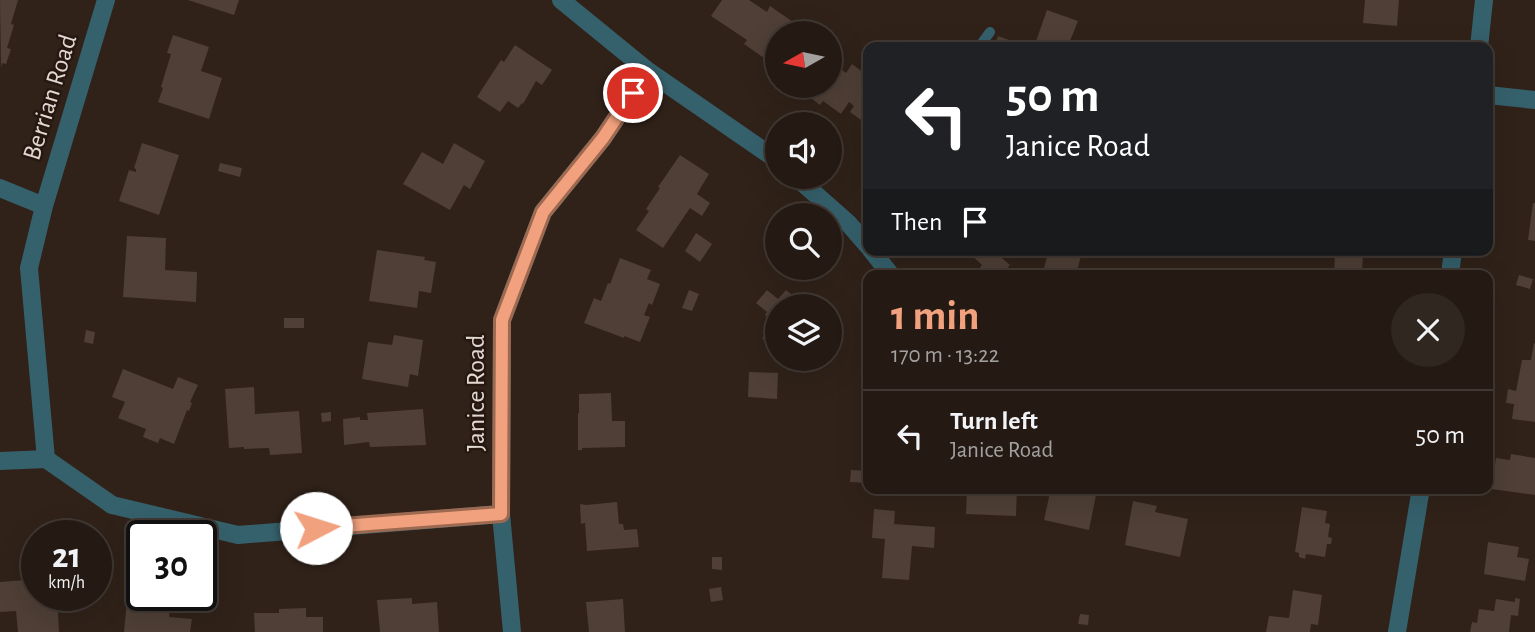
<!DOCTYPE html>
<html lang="en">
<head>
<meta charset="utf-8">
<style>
	body { margin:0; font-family:"Alegreya Sans",sans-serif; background:#302721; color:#f1f3f6; height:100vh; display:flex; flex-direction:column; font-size:26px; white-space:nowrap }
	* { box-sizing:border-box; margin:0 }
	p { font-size:23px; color:#a3a1a0 }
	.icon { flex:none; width:38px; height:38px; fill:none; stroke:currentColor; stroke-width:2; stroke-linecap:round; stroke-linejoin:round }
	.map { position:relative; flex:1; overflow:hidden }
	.panel { position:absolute; left:863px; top:270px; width:630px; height:224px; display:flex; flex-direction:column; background:#241a13; border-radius:14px; box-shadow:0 7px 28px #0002,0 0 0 2px #413833 }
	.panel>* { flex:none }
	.banner { position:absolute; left:863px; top:42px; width:630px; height:214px; border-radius:14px; box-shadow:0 7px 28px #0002,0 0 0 2px #413833; background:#202124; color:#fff; overflow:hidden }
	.needle { width:46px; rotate:261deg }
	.fabs { position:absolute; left:765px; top:21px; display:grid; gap:14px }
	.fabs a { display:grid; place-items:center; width:77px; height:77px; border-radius:50%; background:#241a13; box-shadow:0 7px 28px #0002,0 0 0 2px #413833; font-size:35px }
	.speed { position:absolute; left:21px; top:520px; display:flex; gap:14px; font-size:35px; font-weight:700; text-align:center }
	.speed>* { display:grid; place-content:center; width:91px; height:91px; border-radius:50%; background:#241a13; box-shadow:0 7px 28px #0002,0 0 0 2px #413833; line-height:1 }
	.speed small { font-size:18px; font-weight:400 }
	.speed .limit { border:4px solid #111; border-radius:10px; background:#fff; color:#111 }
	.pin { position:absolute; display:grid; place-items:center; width:60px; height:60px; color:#fff; margin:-30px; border:4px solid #fff; border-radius:50%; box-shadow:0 2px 7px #0007 }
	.me { position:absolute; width:77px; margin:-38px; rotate:85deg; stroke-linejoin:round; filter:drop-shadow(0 0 5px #0008) }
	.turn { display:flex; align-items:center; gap:24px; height:147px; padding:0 28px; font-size:32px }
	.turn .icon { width:91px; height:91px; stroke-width:2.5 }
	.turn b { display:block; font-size:49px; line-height:60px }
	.then { display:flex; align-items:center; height:66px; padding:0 28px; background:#0003; gap:14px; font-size:26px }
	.round { display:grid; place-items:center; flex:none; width:74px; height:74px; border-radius:37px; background:#302721 }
	.head { display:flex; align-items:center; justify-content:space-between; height:119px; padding:0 28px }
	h1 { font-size:42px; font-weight:600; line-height:52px; color:#f1a17d }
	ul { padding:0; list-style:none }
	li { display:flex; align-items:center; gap:21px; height:91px; padding:0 28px; border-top:2px solid #413833 }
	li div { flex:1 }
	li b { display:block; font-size:26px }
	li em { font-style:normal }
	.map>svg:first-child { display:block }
	.building { fill:#4f3f36 }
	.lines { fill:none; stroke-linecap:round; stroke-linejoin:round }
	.service { stroke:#35616c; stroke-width:10 }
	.minor { stroke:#35616c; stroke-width:18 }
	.route-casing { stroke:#9d6951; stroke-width:18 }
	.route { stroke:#f1a17d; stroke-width:12 }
	.labels { text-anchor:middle; stroke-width:5; stroke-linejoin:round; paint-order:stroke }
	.street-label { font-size:26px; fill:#e2d8d2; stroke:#261810 }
</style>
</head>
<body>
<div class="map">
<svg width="1535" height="632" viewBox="0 0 1535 632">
	<rect width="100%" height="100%" fill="#302219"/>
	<path class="building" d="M0 0H18L11 24 14 25 7 48 11 49 6 64 2 63 1 68Z
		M188 0H239L234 15Z
		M722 0H749L767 12 770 6 793 22 785 33H777V45L767 60 744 44 747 40 711 16Z
		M1365 0H1399L1397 26 1363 23Z
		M1047 10 1078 21 1070 41 1087 47H1034Z
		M173 35 209 47 201 71 222 78 209 119 158 102 163 88 161 87 171 54 167 53Z
		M998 36 1028 47H994Z
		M515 45 552 70 542 85 536 81 523 104 522 103 518 108 508 101 500 112 477 97 501 60 504 62Z
		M830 61 846 73 852 64 868 76V125L850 112 854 106 849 102 841 114 823 101 820 105 811 98 814 94 805 88 807 86H830Z
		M142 143 179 155 159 215 119 201 129 170 136 172V169L134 168Z
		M454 143 485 161 470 189 464 185 450 210 403 184 422 152 443 164Z
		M680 155 709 174 697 194 710 203 702 216 690 208 663 248 636 230 649 211 646 209 660 188 658 187Z
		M220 163 242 168 240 177 218 171Z
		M1533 203H1535V241L1528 240Z
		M696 233 712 244 700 262 685 251Z
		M127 236 166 238 165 270 197 272 196 302 123 297Z
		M377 250 425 257 424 260 436 262 431 293 419 291 417 308 369 301Z
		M966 250H998L996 253 1010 265 1001 275H981L977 271 982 265Z
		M1049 250H1059L1081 256 1076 275H1042Z
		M1335 253 1363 257 1362 270H1367V272L1372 273V275H1334Z
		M620 258 651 270 647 279 660 284 652 305 649 303 644 315 650 317 640 342 624 336V338L584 323 594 298 601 301 608 283 610 284Z
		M1519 275 1533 279 1530 289 1516 285Z
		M689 290 699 294 692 311 682 308Z
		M767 290 778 299 786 290 806 306H777V325L765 315 767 312 756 303Z
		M284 318H304V328H284Z
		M771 329 776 334 767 343 762 338Z
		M86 330 95 332 93 344 84 342Z
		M394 335 423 340 418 376 410 374 408 387 362 379 368 342 392 345Z
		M1534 343 1535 344V422L1512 419 1514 404 1506 403 1508 389 1516 391 1522 360H1531Z
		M123 369 173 389 178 377 198 385 190 402 192 403 189 411 187 410 174 444 160 438 158 443 143 437 146 429 118 418 125 402 112 397Z
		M749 372 778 373 777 399 748 397Z
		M254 387 255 414 299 411 302 453 270 455 269 448 244 449V447L229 448 225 389Z
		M611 393 612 421H625V447L582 448V450H578V413H579V394Z
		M423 409 426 445 370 447 369 442 344 445 343 419 360 417V420H368L367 413Z
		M331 412V421L322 422 321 413Z
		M1511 454 1535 458V495L1491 489 1496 458 1510 460Z
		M851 470 868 471V483L850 482Z
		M967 488H1017L1016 516 966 514Z
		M1051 488 1067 490V488H1081L1080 492 1096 495 1089 530 1044 520Z
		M1133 501 1157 506 1155 512 1188 519 1180 557 1125 545Z
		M617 502 619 524H623L624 530 637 529 639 547 587 551 585 523 581 524 580 504 586 505Z
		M1302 507 1327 511 1325 523 1330 524 1328 537 1332 538 1331 544H1327L1325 557 1306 554 1305 559 1299 557V553L1295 552Z
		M874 509 895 511 894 524 935 527 934 548 912 546 909 580 882 578 885 539 872 538Z
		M1488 542 1519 547 1517 557 1529 559 1525 581 1484 574Z
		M712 557H722V570L712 569Z
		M37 579V595H57L59 632H18L16 611 0 612V582Z
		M721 587 723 600 711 602 709 589Z
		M1293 590 1322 595 1318 625 1311 624 1310 632H1266L1269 616 1289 618Z
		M140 597 149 598 148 602 170 603 169 617 192 619 190 632H124L127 600 140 601Z
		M412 598V604L437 602 439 632H380L377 600Z
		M1515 598 1520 599 1518 616 1511 615 1509 632H1470L1472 622 1477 623 1479 609 1494 611 1496 599 1515 602Z
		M623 599 625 632H589L586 602Z
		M306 608V617H323V632H255L254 613H279V609Z
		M1080 614 1089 615 1088 625 1078 624Z"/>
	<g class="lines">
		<path class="service" d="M979 47 990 32"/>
		<path class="minor" d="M561 0 648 71 777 160
			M1479 47 1484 0
			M1488 95 1535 100
			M796 177 848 223 868 246
			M0 188 44 206
			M871 250 891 275
			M1450 275 1453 250
			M46 459 29 268 44 206 106 0
			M0 461 46 459 112 505 238 535 501 514
			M512 632 501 514 502 320 543 212 603 138 648 71
			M1397 632 1421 488"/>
	</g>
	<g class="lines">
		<defs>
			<path id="route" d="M316 528 501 514 502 320 543 212 603 138 633 93"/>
		</defs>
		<use href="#route" class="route-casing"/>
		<use href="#route" class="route"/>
	</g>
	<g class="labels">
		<g class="street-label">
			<text transform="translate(49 97) rotate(-73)" y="9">Berrian Road</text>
			<text transform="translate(475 393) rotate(-90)" y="9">Janice Road</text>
		</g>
	</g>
</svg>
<div class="fabs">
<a><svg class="needle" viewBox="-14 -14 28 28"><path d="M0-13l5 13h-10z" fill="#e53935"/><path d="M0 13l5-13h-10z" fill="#a3a1a0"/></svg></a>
<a><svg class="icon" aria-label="sound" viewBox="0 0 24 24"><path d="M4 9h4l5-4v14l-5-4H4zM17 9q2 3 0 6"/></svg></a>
<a><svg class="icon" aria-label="search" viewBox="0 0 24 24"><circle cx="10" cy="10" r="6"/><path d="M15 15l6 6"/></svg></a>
<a><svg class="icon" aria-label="layers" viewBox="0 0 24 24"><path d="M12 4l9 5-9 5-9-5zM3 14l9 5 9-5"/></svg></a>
</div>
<div class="speed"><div>21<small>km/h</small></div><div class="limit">30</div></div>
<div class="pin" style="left:633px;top:93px;background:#d93025"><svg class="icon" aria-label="arrive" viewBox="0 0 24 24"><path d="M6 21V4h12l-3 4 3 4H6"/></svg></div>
<svg class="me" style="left:316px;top:528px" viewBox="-20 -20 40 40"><circle r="19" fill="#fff"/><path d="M0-13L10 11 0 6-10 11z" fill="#f1a17d"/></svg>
<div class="banner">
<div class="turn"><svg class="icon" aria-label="left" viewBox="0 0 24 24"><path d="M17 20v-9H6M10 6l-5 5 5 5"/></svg><div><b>50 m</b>Janice Road</div></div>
<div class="then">Then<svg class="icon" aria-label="arrive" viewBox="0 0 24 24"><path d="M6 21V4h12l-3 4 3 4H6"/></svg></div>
</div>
<section class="panel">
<div class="head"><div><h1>1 min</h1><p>170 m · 13:22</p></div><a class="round"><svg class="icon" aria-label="close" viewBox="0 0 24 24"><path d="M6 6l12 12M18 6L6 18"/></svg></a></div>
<ul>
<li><svg class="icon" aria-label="left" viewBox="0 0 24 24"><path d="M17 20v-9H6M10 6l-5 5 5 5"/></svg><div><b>Turn left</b><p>Janice Road</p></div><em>50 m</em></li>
</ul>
</section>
</div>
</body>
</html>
